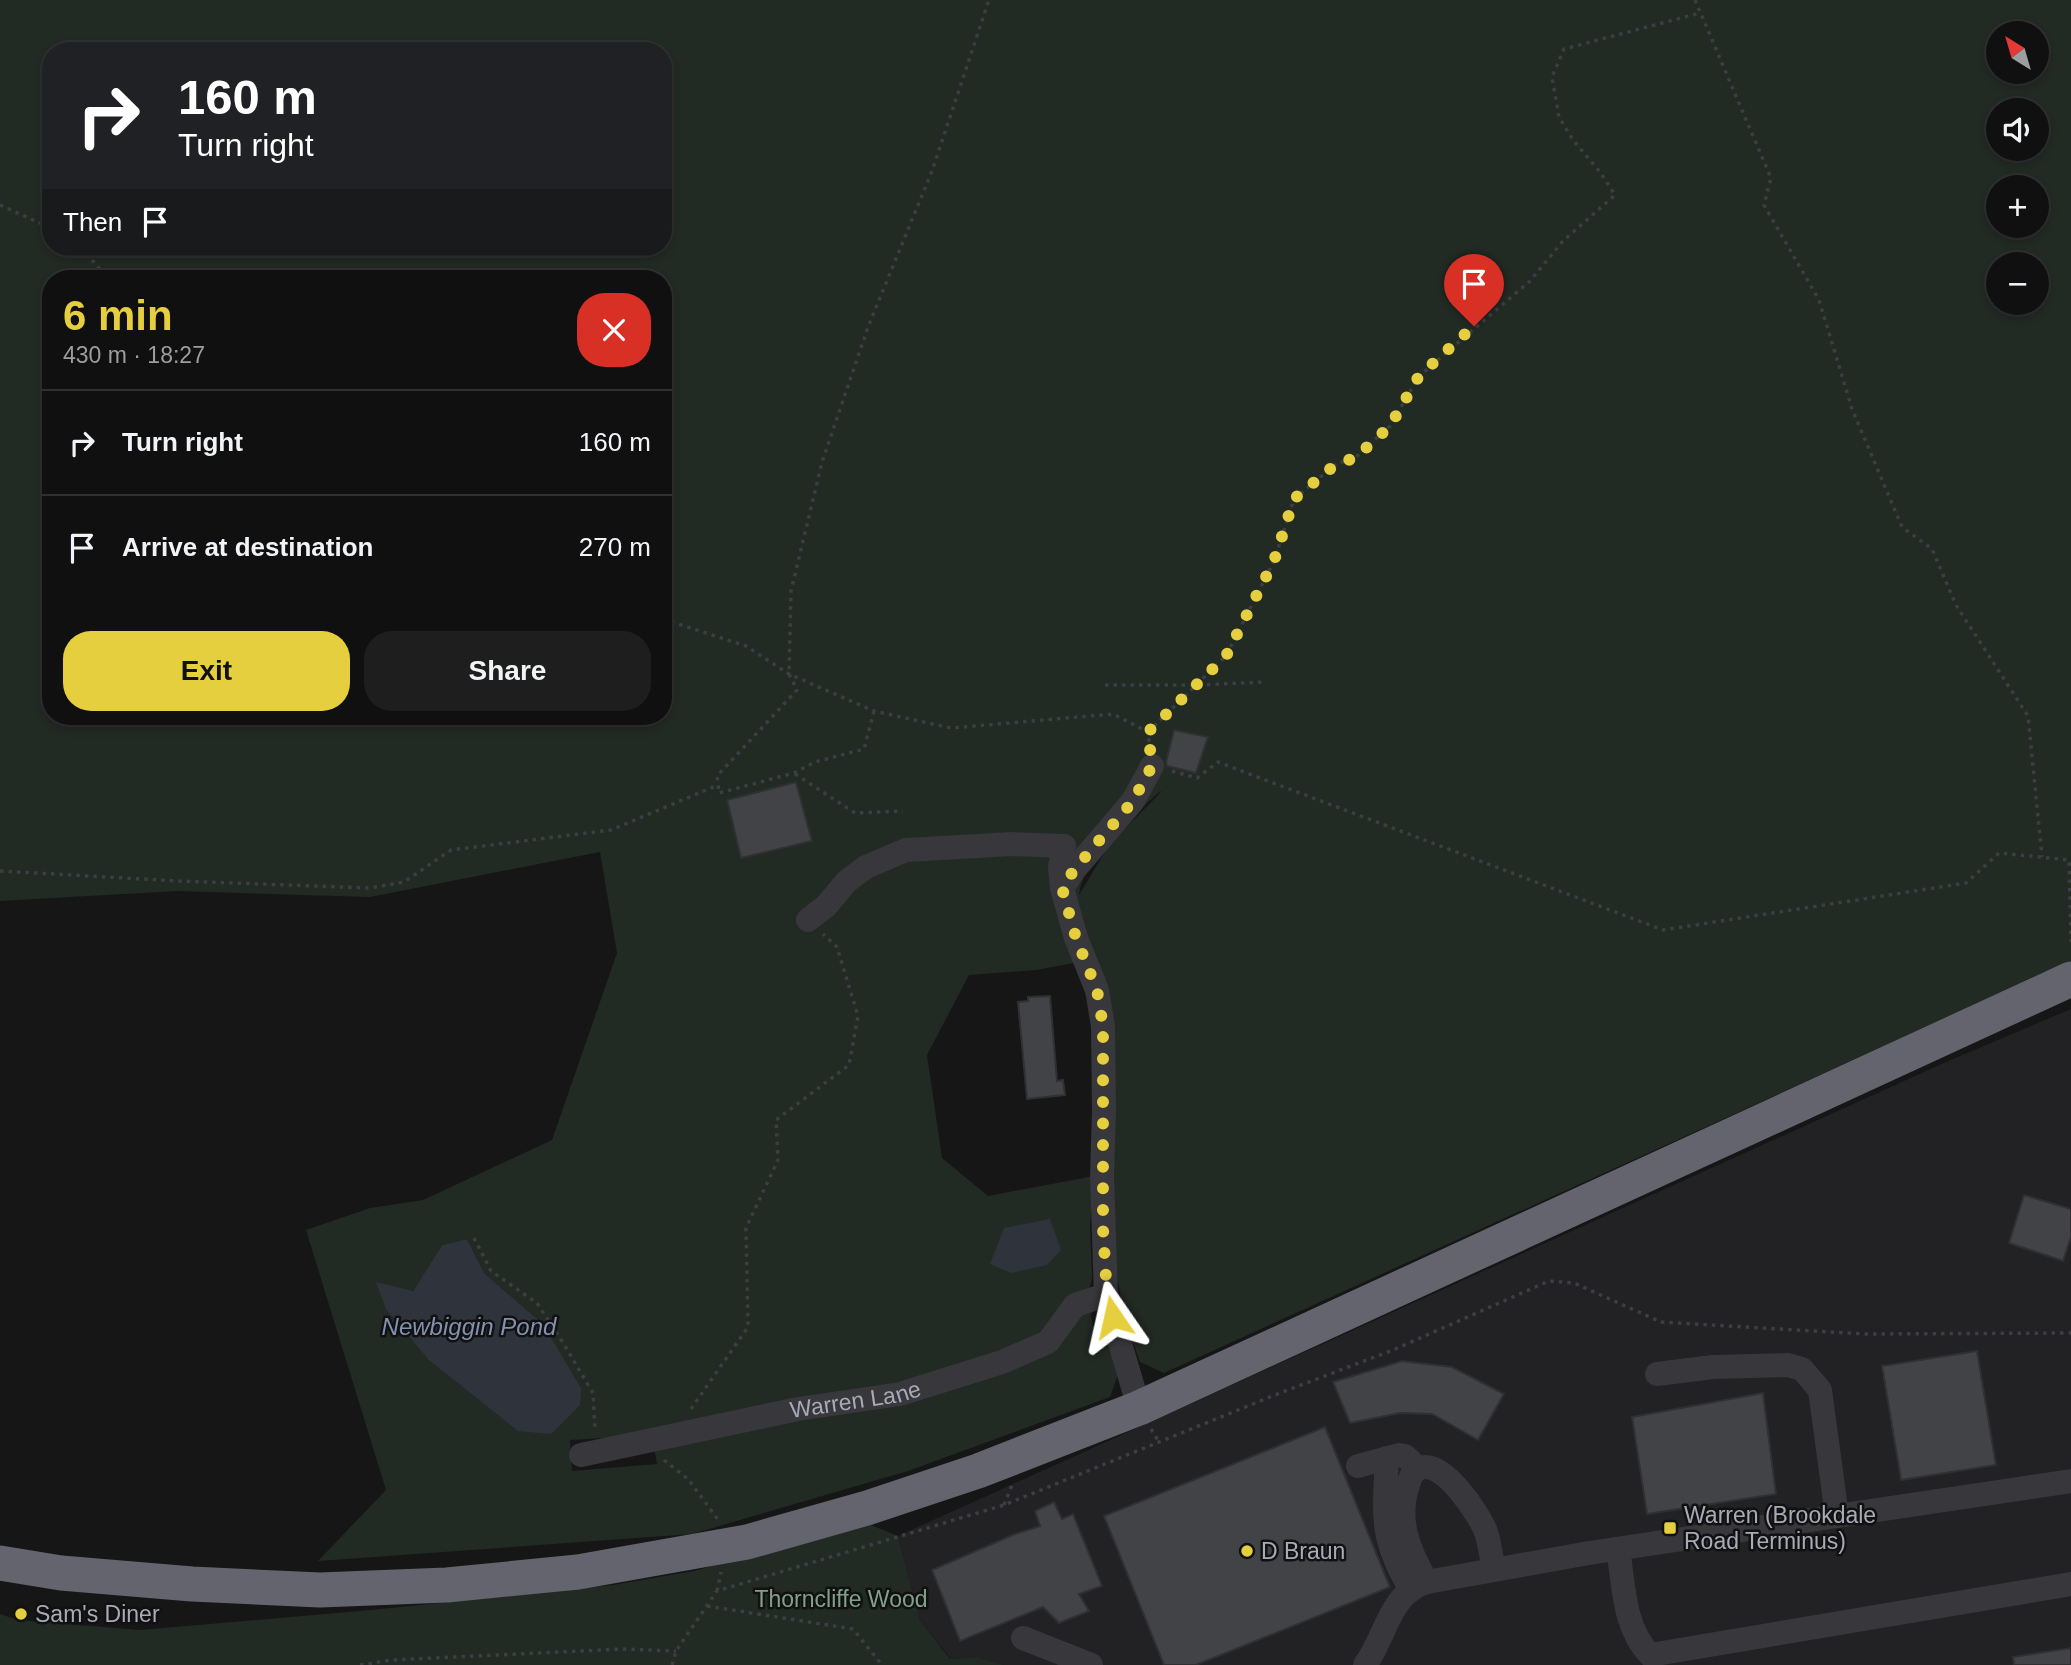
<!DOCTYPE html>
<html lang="en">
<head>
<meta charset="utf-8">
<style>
	body { margin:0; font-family:Arial,sans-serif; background:#1e1e1f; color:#f1f3f6; height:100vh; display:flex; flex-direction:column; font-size:26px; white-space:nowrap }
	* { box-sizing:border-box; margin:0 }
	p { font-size:23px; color:#9c9d9f }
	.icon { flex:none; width:38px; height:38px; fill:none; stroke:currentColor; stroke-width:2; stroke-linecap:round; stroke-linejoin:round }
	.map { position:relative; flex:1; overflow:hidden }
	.panel { position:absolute; left:42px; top:270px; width:630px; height:455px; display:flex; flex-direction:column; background:#101011; border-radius:28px; box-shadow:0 4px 10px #0003,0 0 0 2px #303031 }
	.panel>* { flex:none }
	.top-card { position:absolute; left:42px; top:42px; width:630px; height:214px; border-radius:28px; box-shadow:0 4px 10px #0003,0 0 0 2px #303031; background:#202124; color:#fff; overflow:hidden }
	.needle { width:46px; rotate:323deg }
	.tools { position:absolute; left:1986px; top:21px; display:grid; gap:14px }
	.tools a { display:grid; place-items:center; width:63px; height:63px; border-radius:50%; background:#101011; box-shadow:0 4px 10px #0003,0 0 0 2px #303031; font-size:35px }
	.pin { position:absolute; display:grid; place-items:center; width:60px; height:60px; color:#fff; margin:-72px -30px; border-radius:50% 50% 50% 0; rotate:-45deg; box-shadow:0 0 7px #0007 }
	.pin .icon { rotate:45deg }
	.me { position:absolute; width:77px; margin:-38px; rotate:349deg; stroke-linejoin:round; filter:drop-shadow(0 0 5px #0008) }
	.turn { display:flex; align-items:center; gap:24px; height:147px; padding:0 21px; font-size:32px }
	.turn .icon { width:91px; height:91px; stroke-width:2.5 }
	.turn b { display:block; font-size:49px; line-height:60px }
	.then { display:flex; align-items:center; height:66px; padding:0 21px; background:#0003; gap:14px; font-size:26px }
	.round { display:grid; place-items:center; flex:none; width:74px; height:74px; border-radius:28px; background:#1e1e1f }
	.headline { display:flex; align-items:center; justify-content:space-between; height:119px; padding:0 21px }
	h1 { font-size:42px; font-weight:600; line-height:52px; color:#e6cf3f }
	.primary-button { display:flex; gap:14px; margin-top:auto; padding:14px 21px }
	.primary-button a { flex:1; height:80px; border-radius:28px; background:#e6cf3f; color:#111; font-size:28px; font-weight:600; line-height:80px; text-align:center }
	.primary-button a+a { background:#1e1e1f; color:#f1f3f6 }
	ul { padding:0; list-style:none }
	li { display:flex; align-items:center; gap:21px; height:105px; padding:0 21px; border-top:2px solid #303031 }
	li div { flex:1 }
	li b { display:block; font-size:26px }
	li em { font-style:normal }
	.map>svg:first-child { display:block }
	.built { fill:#222224 }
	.green { fill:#222a24; fill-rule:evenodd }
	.water { fill:#2f343c }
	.building { fill:#424347; stroke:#303033; stroke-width:2 }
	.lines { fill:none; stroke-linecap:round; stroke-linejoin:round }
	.path { stroke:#3d3d43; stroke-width:3.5; stroke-dasharray:3.5 5; stroke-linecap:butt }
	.minor { stroke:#37373c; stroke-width:24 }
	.highway { stroke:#63646d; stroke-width:35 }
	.route { stroke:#e6cf3f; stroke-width:12; stroke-dasharray:0 21.6 }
	.poi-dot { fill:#e6cf3f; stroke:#111112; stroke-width:2.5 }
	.labels { text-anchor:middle; stroke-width:5; stroke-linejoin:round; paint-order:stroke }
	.street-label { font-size:23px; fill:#a8aab7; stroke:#111112 }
	.poi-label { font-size:23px; fill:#a8aab7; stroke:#111112; text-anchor:start }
	.park-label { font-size:23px; fill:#81a089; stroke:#111112 }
	.water-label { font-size:24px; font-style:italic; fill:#8291af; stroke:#111112 }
</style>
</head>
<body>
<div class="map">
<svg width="2071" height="1665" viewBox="0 0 2071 1665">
	<rect width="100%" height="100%" fill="#161617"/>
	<path class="built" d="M2071 1009V1665H1005L976 1657 951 1659 920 1620 898 1536 1946 1062Z"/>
	<path class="green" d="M0 0H2071V961L1164 1373 1140 1362 1124 1316 1109 1230 1090 960 1036 970 969 975 927 1055 942 1158 988 1196 1094 1176 1090 1226 1092 1278 1087 1299 1096 1338 1112 1347 1118 1375 1110 1397 908 1471 692 1534 318 1561 386 1490 306 1230 370 1208 423 1200 552 1140 617 953 600 852 370 897 177 891 0 901ZM1998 33H2037V72H1998ZM51 51H663V247H51ZM1998 110H2037V149H1998ZM1998 187H2037V226H1998ZM1998 264H2037V303H1998ZM51 278H663V716H51ZM1162 791 1109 845 1079 895C1084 855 1130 820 1158 793ZM467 1239 484 1273 542 1323 377 1282 413 1291 442 1245ZM652 1435 657 1464 572 1471 570 1440Z
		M866 1523 898 1536 920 1620 950 1659 976 1657 1005 1665H0V1614L18 1620 140 1630 371 1610 613 1585 694 1571Z"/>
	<path class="water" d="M1050 1219 1061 1250 1047 1265 1011 1273 990 1264 1004 1228Z
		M467 1239 484 1273 542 1323 581 1388 580 1405 551 1434 518 1431 429 1360 386 1309 376 1282 413 1291 442 1245Z"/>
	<path class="building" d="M1174 730 1208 737 1196 773 1167 766 1166 762Z
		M796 782 812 841 741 858 727 800Z
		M1050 996 1057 1081 1063 1080 1065 1095 1027 1099 1018 1002 1028 1001V997Z
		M2024 1195 2071 1209V1237L2063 1261 2009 1243Z
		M1977 1351 1996 1465 1901 1480 1882 1366Z
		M1402 1361 1452 1367 1504 1394 1478 1440 1432 1414 1400 1413 1350 1423 1333 1382Z
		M1763 1393 1776 1494 1647 1514 1632 1417Z
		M1325 1427 1390 1587 1196 1665H1164L1104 1516Z
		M1054 1502 1062 1519 1073 1514 1102 1586 1079 1594 1089 1611 1059 1623 1043 1607 960 1641 932 1570 1015 1534 1040 1526 1035 1511Z
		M2071 1648V1665H2014L2013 1657Z"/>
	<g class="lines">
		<path class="path" d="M1695 0 1771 178 1764 205 1819 300 1852 409 1902 527 1932 549 1956 605 2028 716 2042 857
			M0 205 51 228
			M81 247 107 278
			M663 619 746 646 789 674 874 711 951 728 1113 714 1148 732 1150 748
			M1105 685H1198L1265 682
			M874 711 864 749 815 762 794 773 719 793 717 776 797 690 789 674 791 591 822 462 868 327 932 171 989 0
			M1148 732 1226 656 1274 561 1294 499 1336 464 1355 458 1390 426 1419 376 1530 281 1563 241 1615 195 1600 172 1573 140 1559 117 1552 77 1564 49 1700 13
			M1172 771 1197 778 1218 762 1663 930 1966 883 1999 853 2069 860 2071 942
			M795 774 855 813 903 811
			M0 871 178 881 370 888 404 882 451 850 611 830 718 785
			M474 1238 491 1271 537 1303 565 1346 593 1393 595 1430
			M691 1409 748 1327 746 1228 778 1160 776 1120 849 1065 858 1016 837 947 823 934
			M1151 1429 1159 1442
			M664 1460 688 1479 719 1521
			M1004 1505 1012 1485
			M717 1591 721 1572
			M707 1606 853 1629 882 1665
			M360 1665 392 1660 622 1649 676 1651
			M672 1665 676 1651 717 1591 1004 1505 1280 1393 1393 1350 1549 1281 1574 1283 1661 1322 1866 1334 2071 1333"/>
		<g class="minor">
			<path d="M1062 888 1074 870 1133 801 1152 766"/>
			<path d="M808 920 826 906 847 881 866 867 906 850 1012 844 1064 846 1060 867 1062 888 1076 938 1097 990 1103 1026 1104 1111 1102 1176 1106 1295 1139 1408"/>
			<path d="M1657 1374 1713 1367 1788 1365 1802 1369 1820 1390 1837 1516"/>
			<path id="s1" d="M581 1455 798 1409 900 1394 1002 1362 1048 1342 1075 1305 1106 1295"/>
			<path d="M1387 1458C1384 1516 1380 1538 1411 1590"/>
			<path d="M1358 1466 1399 1455 1405 1456 1418 1468"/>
			<path d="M1618 1549C1624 1585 1623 1627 1650 1655L2071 1584"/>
			<path d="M1427 1582C1409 1551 1396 1521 1408 1485 1410 1478 1412 1471 1420 1468 1443 1459 1479 1514 1486 1532 1490 1544 1491 1557 1494 1569"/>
			<path d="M1023 1638 1091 1665"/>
			<path d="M1365 1665C1386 1637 1389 1593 1427 1582L1589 1553 2071 1481"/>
		</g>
		<path class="highway" d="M0 1563 61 1573 192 1584 320 1590 447 1585 578 1572 747 1542 867 1508 978 1471 1139 1408 2071 979"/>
	</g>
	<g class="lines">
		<path class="route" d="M1113 1317 1107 1295 1103 1229V1026L1097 990 1076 938 1062 888 1074 870 1133 801 1152 766 1148 732 1226 656 1274 561 1294 499 1336 464 1355 458 1390 426 1419 376 1474 326"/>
	</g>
	<g class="poi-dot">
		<rect x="1663" y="1521" width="14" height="14" rx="3.5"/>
		<circle cx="1247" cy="1551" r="7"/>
		<circle cx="21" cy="1614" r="7"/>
	</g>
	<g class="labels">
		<g class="street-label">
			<text dy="8" stroke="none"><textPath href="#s1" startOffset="280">Warren Lane</textPath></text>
		</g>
		<g class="poi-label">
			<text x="1684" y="1523">Warren (Brookdale<tspan x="1684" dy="26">Road Terminus)</tspan></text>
			<text x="1261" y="1559">D Braun</text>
			<text x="35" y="1622">Sam's Diner</text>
		</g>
		<g class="park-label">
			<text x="841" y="1607">Thorncliffe Wood</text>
		</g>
		<g class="water-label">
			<text x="469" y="1335">Newbiggin Pond</text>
		</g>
	</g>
</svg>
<div class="tools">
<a><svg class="needle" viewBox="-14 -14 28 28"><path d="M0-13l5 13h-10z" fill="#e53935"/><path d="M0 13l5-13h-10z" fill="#9c9d9f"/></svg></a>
<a><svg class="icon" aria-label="sound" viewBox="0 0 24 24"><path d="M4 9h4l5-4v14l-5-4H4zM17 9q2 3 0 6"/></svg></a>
<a>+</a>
<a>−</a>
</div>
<div class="pin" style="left:1474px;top:326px;background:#d93025"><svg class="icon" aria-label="arrive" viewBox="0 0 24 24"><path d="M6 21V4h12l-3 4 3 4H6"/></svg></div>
<svg class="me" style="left:1113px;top:1317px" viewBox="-20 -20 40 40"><path d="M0-17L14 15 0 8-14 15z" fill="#e6cf3f" stroke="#fff" stroke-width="4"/></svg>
<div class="top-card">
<div class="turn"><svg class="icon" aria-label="right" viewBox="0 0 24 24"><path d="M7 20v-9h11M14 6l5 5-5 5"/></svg><div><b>160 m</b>Turn right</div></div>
<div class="then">Then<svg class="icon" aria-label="arrive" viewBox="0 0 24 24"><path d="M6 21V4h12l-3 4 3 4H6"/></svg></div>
</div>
<section class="panel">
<div class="headline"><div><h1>6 min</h1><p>430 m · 18:27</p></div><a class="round" style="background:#d93025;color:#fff"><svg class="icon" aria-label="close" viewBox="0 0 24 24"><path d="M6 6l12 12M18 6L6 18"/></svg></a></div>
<ul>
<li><svg class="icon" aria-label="right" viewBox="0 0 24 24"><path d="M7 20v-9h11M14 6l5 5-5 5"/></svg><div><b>Turn right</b></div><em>160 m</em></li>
<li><svg class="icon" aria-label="arrive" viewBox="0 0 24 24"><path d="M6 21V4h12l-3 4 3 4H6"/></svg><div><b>Arrive at destination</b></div><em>270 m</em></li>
</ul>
<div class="primary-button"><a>Exit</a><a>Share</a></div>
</section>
</div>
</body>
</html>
